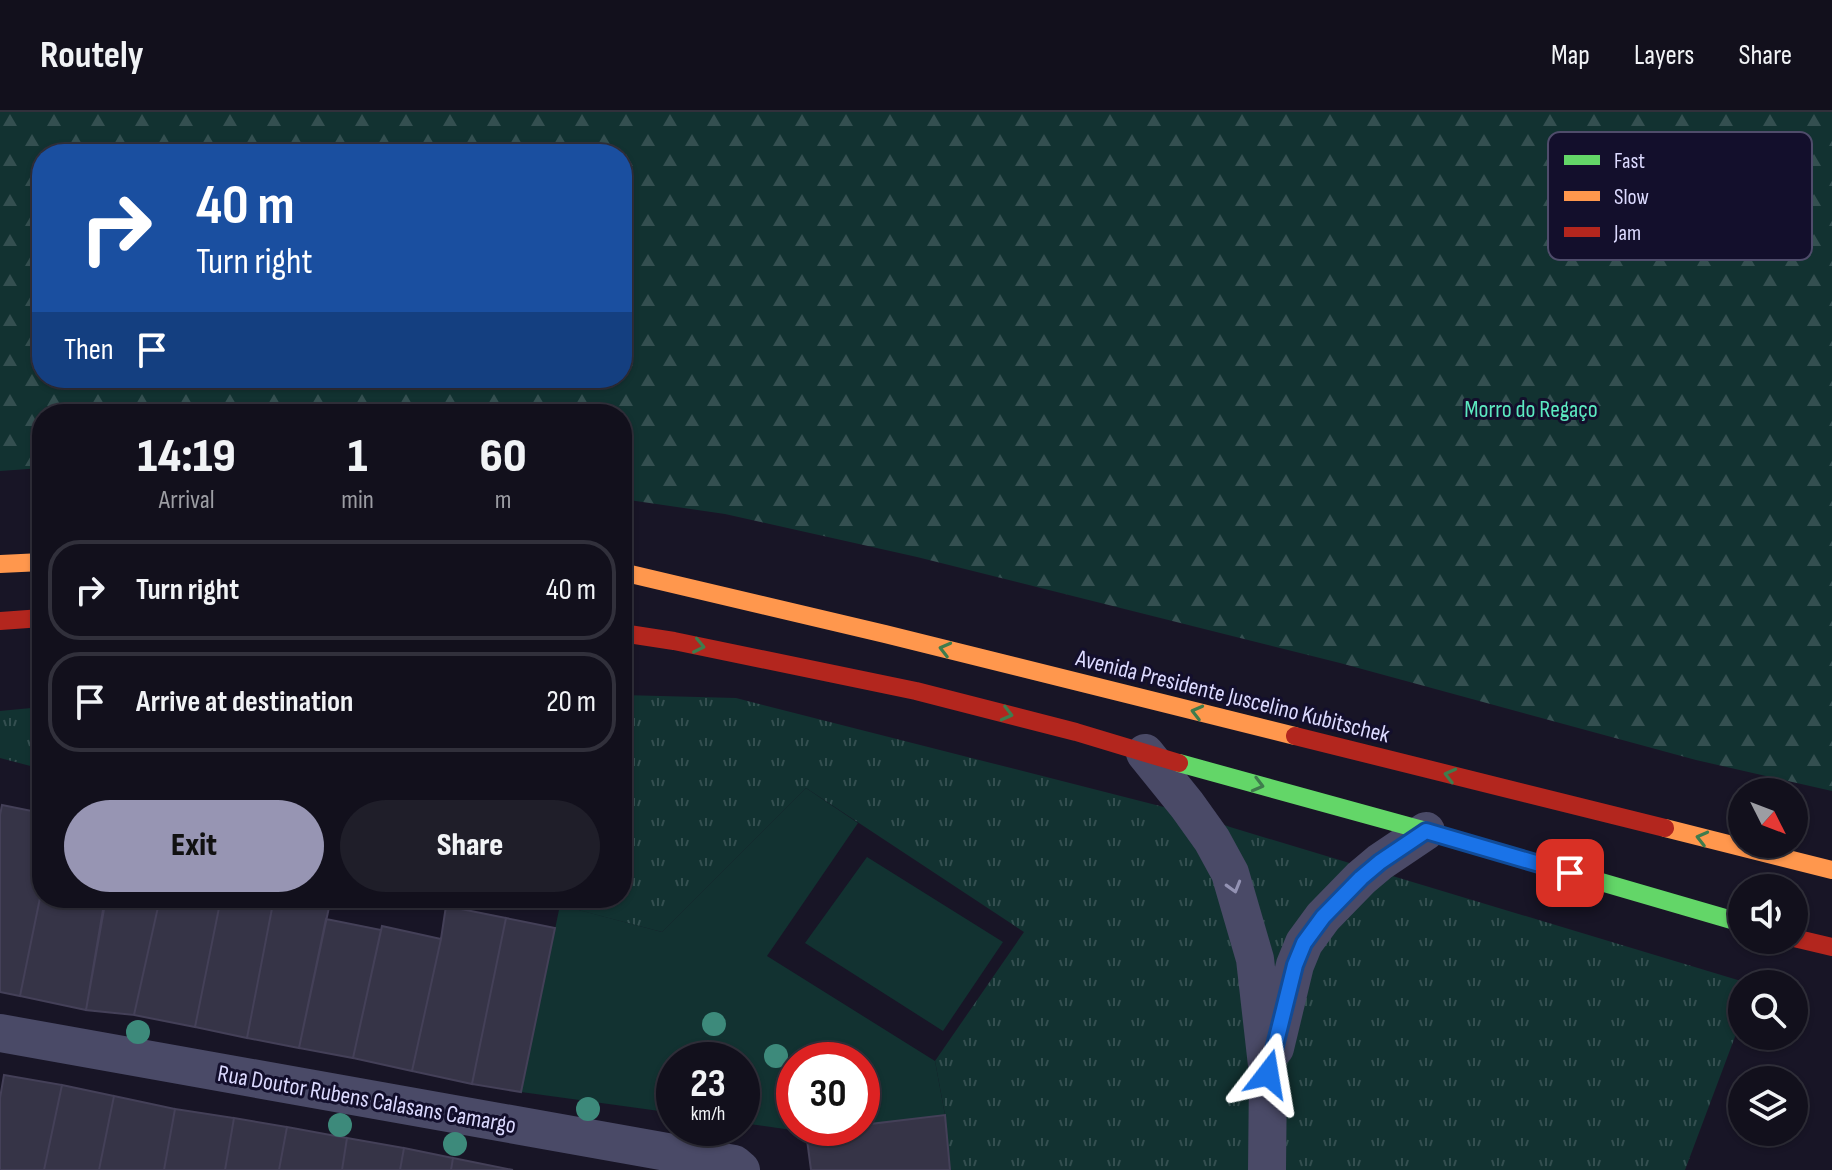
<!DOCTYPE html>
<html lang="en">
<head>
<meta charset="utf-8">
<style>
	body { margin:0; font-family:"Sofia Sans Condensed",sans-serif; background:#1f1e29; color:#f1f3f6; height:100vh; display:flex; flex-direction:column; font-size:30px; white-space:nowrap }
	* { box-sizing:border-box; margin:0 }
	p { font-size:26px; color:#9c9da3 }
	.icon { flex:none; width:44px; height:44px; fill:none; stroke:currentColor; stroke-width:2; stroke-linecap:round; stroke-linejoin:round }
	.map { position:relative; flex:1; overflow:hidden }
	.drawer { position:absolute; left:32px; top:292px; width:600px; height:504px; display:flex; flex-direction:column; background:#12101c; border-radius:32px; box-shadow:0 2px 6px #0004,0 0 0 2px #31303b }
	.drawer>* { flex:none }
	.top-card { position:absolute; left:32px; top:32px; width:600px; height:244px; border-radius:32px; box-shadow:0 2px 6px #0004,0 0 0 2px #31303b; background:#1a4fa0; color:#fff; overflow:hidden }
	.needle { width:52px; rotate:132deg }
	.buttons { position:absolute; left:1728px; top:666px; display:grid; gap:16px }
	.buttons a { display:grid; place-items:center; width:80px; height:80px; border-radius:50%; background:#12101c; box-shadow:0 2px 6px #0004,0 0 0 2px #31303b; font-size:40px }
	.speed { position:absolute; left:656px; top:930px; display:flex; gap:16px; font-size:40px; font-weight:700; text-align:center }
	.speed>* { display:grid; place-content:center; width:104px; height:104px; border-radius:50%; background:#12101c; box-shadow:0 2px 6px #0004,0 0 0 2px #31303b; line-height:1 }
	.speed small { font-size:20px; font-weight:400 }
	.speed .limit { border:12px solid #d22; background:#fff; color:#111 }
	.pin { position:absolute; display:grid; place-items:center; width:68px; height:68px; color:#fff; margin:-34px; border-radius:16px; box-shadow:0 4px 12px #0006 }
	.me { position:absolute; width:88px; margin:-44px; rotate:14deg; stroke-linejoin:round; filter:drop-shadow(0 0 6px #0008) }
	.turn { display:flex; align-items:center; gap:28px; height:168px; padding:0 32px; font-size:36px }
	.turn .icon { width:104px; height:104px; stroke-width:2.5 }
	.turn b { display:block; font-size:56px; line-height:68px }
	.then { display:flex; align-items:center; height:76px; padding:0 32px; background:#0003; gap:16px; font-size:30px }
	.eta { display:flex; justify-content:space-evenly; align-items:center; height:136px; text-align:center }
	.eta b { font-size:48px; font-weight:800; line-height:56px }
	.cta { display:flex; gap:16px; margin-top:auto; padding:16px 32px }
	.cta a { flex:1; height:92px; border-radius:48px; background:#9795b3; color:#111; font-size:32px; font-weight:800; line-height:92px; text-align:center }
	.cta a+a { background:#1f1e29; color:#f1f3f6 }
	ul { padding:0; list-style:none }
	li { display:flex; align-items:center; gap:24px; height:100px; margin:0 16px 12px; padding:0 16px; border:4px solid #31303b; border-radius:32px }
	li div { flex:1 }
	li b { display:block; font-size:30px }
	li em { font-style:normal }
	header { display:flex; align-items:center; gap:48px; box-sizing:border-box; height:112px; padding:0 40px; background:#12101c; border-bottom:2px solid #31303b }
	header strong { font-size:38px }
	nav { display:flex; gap:44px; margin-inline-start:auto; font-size:28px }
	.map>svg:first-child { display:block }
	.grass { fill:url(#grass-tufts) }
	.forest { fill:url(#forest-firs); fill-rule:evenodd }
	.park { fill:#123231 }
	.building { fill:#363447; stroke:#444058; stroke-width:2 }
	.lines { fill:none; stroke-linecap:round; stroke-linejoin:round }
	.street { stroke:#4a4a67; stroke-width:38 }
	.fast { stroke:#63d668; stroke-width:18 }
	.slow { stroke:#ff974d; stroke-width:18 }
	.jam { stroke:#b3261e; stroke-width:18 }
	.tree { fill:#3d8a7b }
	.oneway { stroke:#3f7c4d }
	.oneway2 { stroke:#9392b3 }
	.route-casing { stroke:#114b97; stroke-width:20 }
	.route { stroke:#1a73e8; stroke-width:14 }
	.labels { text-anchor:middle; stroke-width:6; stroke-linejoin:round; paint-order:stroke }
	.park-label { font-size:24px; fill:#5ce9c0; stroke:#130f2c }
	.street-label { font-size:24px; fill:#dcdaff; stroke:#130f2c }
	.key { fill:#130f2c; stroke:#4f4c6b; stroke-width:2 }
	.key-label { font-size:22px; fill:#dcdaff }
</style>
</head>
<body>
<header>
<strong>Routely</strong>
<nav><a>Map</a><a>Layers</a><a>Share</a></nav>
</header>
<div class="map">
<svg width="1832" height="1058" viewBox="0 0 1832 1058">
	<defs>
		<pattern id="grass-tufts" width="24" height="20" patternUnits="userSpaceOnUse" patternTransform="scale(2)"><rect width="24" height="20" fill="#123231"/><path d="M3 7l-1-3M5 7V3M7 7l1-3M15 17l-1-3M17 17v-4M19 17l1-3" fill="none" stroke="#344f50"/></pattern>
		<pattern id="forest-firs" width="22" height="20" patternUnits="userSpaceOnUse" patternTransform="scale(2)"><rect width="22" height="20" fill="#123231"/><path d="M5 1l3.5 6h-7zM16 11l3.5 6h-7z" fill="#344f50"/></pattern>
	</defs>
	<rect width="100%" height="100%" fill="#181526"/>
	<path class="grass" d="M622 583 736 586 1199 704 1230 715 1751 872H1742V906L1685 1058H950L945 1003 935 949 1024 820 806 676 662 820 532 786H622Z
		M42 595V657L0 646V599Z"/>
	<path class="forest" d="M0 0H1832V679L1696 648 1340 551 917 445 725 402 622 387V302H42V356L0 359ZM42 42H622V266H42Z"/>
	<path class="park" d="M806 676 858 711 767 844 935 949 945 1003 862 1013V948H794V1016H839L806 1020 742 1011V948H674V1001L521 980 560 793 662 820Z
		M867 745 1003 830 943 919 805 831Z"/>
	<path class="building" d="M2 693 42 701V776L20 884 0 880V703Z
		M42 776V786H106L86 898 20 884Z
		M105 786H160L134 903 86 898Z
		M160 786H221L195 915 134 903Z
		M221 786H274L247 926 195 915Z
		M274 786H331L299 936 247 926Z
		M446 794 506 806 472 972 412 959 441 827Z
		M506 806 555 816 521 980 472 972Z
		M326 807 381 818 353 946 299 936Z
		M382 814 441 827 412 959 353 946Z
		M4 963 62 973 44 1058H0V986Z
		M62 973 114 984 99 1058H44Z
		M114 984 175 997 164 1058H99Z
		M175 997 234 1006 225 1058H164Z
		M945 1003 950 1058H811L806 1020 839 1016H862V1013Z
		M234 1006 287 1015 279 1058H225Z
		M287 1015 347 1026 342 1058H279Z
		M347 1026 404 1036 400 1058H342Z
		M404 1036 453 1046 451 1058H400Z
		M453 1046 513 1058H451Z"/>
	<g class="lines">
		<path class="street" d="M1145 641 1187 693 1212 728 1230 761 1255 847 1268 962 1267 1058
			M0 921 734 1052 741 1058
			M1275 936 1295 853 1304 831 1323 805 1361 766 1380 750 1426 719"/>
		<path class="fast" d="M1179 651 1426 719 1742 811"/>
		<path class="slow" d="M0 452 42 450
			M622 460 885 522 1295 624
			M1665 716 1832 758"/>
		<path class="jam" d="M0 509 42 506
			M622 521 674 529 916 579 1076 620 1179 651
			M1295 624 1665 716
			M1794 826 1832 835"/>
	</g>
	<g class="tree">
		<circle cx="714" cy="912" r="12"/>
		<circle cx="138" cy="920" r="12"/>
		<circle cx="776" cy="944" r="12"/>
		<circle cx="588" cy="997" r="12"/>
		<circle cx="340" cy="1013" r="12"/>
		<circle cx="455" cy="1032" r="12"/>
	</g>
	<defs><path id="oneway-chevron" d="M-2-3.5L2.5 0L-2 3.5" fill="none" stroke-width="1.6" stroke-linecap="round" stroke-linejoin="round" transform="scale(2)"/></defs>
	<g class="oneway">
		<use href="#oneway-chevron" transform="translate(699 534) rotate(12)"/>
		<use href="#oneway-chevron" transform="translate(945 537) rotate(-166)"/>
		<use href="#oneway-chevron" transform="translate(1197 600) rotate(-166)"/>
		<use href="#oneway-chevron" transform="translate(1007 602) rotate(14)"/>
		<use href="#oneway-chevron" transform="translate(1450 663) rotate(-166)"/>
		<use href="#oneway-chevron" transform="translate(1258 673) rotate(15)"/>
		<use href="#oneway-chevron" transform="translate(1702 726) rotate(-166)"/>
	</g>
	<use class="oneway2" href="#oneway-chevron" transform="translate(1234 775) rotate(74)"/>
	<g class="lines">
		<defs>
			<path id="route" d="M1268 962 1295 853 1304 831 1323 805 1361 766 1380 750 1426 719 1570 761"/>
		</defs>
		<use href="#route" class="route-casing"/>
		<use href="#route" class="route"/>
	</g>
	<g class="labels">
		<g class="park-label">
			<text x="1531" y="305">Morro do Regaço</text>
		</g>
		<g class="street-label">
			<text transform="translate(1233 584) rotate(14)" y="8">Avenida Presidente Juscelino Kubitschek</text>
			<text transform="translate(367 987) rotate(10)" y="8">Rua Doutor Rubens Calasans Camargo</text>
		</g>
	</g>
	<rect x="1548" y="20" width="264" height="128" rx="12" class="key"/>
	<rect x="1564" y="43" width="36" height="10" fill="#63d668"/>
	<rect x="1564" y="79" width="36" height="10" fill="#ff974d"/>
	<rect x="1564" y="115" width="36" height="10" fill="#b3261e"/>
	<g class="key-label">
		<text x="1614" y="56">Fast</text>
		<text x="1614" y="92">Slow</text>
		<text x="1614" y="128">Jam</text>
	</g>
</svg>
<div class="buttons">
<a><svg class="needle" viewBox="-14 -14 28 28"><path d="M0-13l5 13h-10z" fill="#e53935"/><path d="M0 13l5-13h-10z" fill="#9c9da3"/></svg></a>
<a><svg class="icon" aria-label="sound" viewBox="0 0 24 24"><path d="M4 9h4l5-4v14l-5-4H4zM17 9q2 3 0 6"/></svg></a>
<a><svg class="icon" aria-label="search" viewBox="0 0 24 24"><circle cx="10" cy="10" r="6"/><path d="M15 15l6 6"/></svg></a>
<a><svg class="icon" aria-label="layers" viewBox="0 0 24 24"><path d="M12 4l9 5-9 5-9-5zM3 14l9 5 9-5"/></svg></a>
</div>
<div class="speed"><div>23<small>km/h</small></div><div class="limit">30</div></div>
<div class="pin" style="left:1570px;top:761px;background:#d93025"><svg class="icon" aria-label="arrive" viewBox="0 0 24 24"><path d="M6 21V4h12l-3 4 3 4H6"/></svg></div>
<svg class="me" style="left:1268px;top:962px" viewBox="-20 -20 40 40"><path d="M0-17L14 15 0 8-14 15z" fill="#1a73e8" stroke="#fff" stroke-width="4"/></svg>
<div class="top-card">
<div class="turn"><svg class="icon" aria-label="right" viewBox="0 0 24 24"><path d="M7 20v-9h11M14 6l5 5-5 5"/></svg><div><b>40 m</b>Turn right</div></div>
<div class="then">Then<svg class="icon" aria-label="arrive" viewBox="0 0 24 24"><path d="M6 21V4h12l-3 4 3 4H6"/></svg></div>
</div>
<section class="drawer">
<div class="eta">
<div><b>14:19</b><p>Arrival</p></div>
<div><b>1</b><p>min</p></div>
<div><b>60</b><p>m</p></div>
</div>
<ul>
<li><svg class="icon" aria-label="right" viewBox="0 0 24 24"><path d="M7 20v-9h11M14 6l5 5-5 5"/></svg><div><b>Turn right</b></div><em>40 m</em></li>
<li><svg class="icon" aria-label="arrive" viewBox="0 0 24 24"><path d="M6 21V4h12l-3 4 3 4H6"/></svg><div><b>Arrive at destination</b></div><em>20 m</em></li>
</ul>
<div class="cta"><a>Exit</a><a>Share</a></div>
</section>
</div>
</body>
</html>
